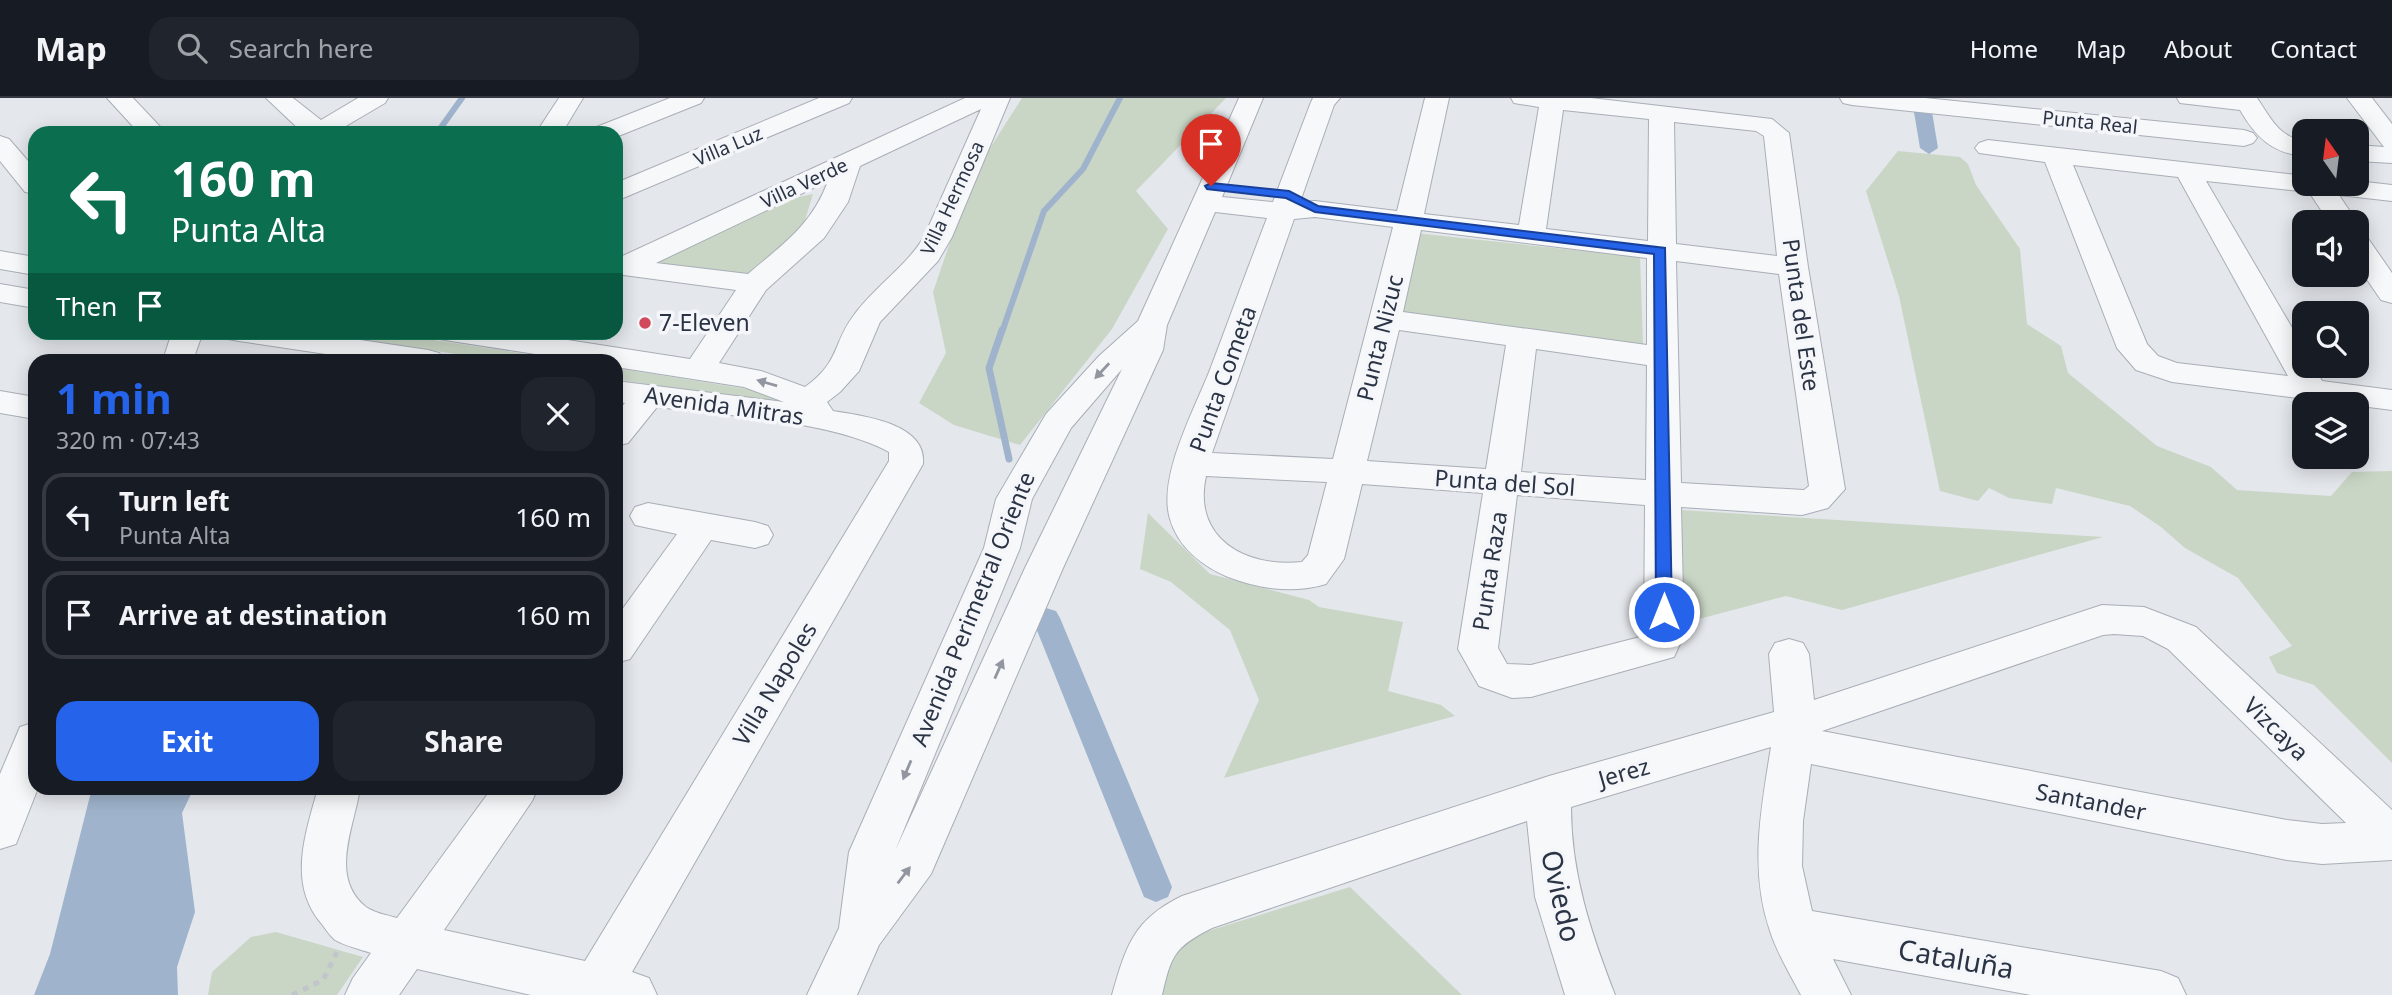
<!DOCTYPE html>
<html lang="en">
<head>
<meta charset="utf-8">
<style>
	body { margin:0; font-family:"Noto Sans",sans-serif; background:#20242c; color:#f1f3f6; height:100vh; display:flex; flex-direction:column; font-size:26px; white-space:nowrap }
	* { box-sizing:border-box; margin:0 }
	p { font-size:23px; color:#9ea1a6 }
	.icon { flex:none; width:38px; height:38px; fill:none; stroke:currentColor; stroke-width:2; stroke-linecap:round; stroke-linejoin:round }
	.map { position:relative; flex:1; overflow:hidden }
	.details { position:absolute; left:28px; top:256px; width:595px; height:441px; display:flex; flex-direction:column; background:#171b24; border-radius:21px; box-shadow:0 4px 18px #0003 }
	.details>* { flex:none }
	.banner { position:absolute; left:28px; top:28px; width:595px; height:214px; border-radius:21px; box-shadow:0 4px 18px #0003; background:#0b6e4f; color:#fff; overflow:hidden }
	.needle { width:46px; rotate:346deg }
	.controls { position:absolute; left:2292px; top:21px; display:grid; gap:14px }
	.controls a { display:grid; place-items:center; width:77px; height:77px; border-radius:14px; background:#171b24; box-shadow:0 4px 18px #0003; font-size:35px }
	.pin { position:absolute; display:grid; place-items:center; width:60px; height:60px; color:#fff; margin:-72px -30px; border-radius:50% 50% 50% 0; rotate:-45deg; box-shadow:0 0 7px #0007 }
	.pin .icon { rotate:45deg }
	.me { position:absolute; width:77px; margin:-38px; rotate:0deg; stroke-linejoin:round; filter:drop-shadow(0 0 5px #0008) }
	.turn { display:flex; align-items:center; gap:24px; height:147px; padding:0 28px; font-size:32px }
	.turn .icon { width:91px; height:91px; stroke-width:2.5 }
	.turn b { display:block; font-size:49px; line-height:60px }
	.then { display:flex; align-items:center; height:66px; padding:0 28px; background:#0003; gap:14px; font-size:26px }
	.round { display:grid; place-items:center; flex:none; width:74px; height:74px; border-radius:21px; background:#20242c }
	.overview { display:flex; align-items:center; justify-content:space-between; height:119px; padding:0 28px }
	h1 { font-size:42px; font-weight:700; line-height:52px; color:#2563eb }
	.button { display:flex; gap:14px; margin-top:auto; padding:14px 28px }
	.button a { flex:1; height:80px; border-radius:21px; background:#2563eb; color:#fff; font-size:28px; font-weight:700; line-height:80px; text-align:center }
	.button a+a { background:#20242c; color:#f1f3f6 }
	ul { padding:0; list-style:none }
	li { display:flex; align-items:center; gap:21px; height:88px; margin:0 14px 10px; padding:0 14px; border:4px solid #363941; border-radius:21px }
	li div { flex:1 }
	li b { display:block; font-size:26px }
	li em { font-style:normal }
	header { display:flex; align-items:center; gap:42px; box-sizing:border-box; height:98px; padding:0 35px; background:#171b24; border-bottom:2px solid #363941 }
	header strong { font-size:33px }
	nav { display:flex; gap:38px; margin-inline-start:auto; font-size:24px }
	.search { width:490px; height:63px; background:#20242c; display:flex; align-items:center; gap:18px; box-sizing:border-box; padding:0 24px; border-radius:21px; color:#9ea1a6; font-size:26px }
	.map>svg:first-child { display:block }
	.green { fill:#c9d6c5 }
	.water { fill:#9fb4cc }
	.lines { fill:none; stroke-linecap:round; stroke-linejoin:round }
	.stream-far1 { stroke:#9fb4cc; stroke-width:6 }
	.stream { stroke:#9fb4cc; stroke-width:7 }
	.canal { fill:#9fb4cc; fill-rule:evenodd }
	.minor-casing { stroke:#a9aeb7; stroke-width:2 }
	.path { stroke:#c2c5cb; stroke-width:5; stroke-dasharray:6 6; stroke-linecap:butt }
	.minor { fill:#f7f8fa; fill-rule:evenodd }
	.oneway { fill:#9196a0 }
	.route { fill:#2563eb; stroke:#184099; stroke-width:2 }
	.poi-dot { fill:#d1495b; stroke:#f4f6f9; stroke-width:2.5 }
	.labels { text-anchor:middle; stroke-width:7; stroke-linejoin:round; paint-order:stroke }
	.far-street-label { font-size:19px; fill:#2b3445; stroke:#f4f6f9 }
	.street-label { font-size:23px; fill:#2b3445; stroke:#f4f6f9 }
	.poi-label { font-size:23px; fill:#2b3445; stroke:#f4f6f9; text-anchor:start }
	.near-street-label { font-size:28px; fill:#2b3445; stroke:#f4f6f9 }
</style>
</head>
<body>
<header>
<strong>Map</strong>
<div class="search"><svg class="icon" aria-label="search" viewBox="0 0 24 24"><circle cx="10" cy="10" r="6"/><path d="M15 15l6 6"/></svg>Search here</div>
<nav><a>Home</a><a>Map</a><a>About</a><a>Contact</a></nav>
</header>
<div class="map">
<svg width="2392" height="897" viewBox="0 0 2392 897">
	<rect width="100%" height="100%" fill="#e4e7ec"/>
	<path class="green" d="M1022 0H1226L1136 93 1168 131 1112 231 1020 347 954 327 919 305 946 255 933 194 973 77Z
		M1898 53 1960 59 1968 66 1976 87 2020 151 2027 226 2061 248 2068 275 2157 348 2211 369 2237 392 2331 398 2352 374 2392 373V665L2314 587 2277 575 2269 559 2292 548 2238 480 2185 450 2161 429 2130 408 2056 390 2052 406 2009 400 1989 390 1978 403 1940 393 1899 198 1866 93Z
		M813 96 802 132 748 176 650 165 789 101Z
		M1415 135 1640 159 1643 247 1396 216Z
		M317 235H386L566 262H496Z
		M616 270 778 296 770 306 616 281Z
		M1681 412 2103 439 1842 512 1786 498 1684 525Z
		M1148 415 1210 476 1309 502 1319 509 1403 524 1388 593 1441 607 1455 618 1224 680 1259 602 1230 532 1171 484 1140 471Z
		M1350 789 1462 897H1161L1166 846Z
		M276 834 363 859 337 897H208L212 874 251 839Z"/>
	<path class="water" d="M92 690H191V696L182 715 195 814 177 869 178 897H34L50 856Z"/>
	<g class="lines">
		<path class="stream-far1" d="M437 35 462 0
			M1002 234 1044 113 1083 71 1120 0"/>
		<path class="stream" d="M1002 232 989 270 1009 361"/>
		<path class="canal" d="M1923 9 1932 14 1938 50 1929 56 1920 50 1914 14Z
			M1046 510 1056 513 1060 520 1172 789 1168 799 1156 804 1144 799 1140 789 1032 520 1036 513Z"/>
		<defs>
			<path id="minor" d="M107 0H133L166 35H139Z
				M266 0H293L321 22 358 0H388L385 5 334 35H303Z
				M559 0H583L562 35H536Z
				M670 0H704L701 5 616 39V35H590L594 30Z
				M819 0H852L849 5 616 103V85Z
				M965 0H1010L952 139 938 163 880 224 859 273 840 294 827 304 833 313C863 318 927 325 923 366L632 874 649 880 657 897H531L417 871 399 897H345L353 880 371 855C360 851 345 848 335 842 330 838 325 830 321 825 287 785 306 734 318 690H360C355 727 328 779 366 809 374 815 387 817 397 820L492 690H538L532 703 444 832 585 863 889 363V354C833 323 723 317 657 309L628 345 616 348V315L625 305 616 303V283L784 304 744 289 616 269V262H574L451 243 440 241 436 234H516L690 261 736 192 616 176V161ZM981 11 924 139C905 170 875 188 854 217 832 246 841 263 805 289L761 273 719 265 766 192 824 140 848 104 860 68ZM828 83C812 127 782 147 748 176L656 165Z
				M1239 0H1263L1222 99 1273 104 1311 4 1313 0H1340L1334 7 1300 104 1315 103 1397 113 1425 0H1449L1424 116 1519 127 1539 9 1514 5 1511 0H1591L1772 21 1789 35 1808 169 1845 391 1828 410 1802 417 1681 409 1684 537 1674 559 1531 599 1512 600 1479 588 1458 551 1483 395 1362 386 1344 461 1326 486C1293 496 1260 491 1228 479 1202 468 1178 449 1170 421 1157 378 1196 309 1211 269 1230 219 1248 169 1267 120L1215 114 1167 227 1163 252 1063 470 931 776 879 847 857 897H807L839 830 849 754 984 450 996 401 1046 316 1099 258 1138 223ZM1563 12 1649 21 1648 143 1546 131ZM1674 24 1756 33 1764 38 1777 158 1676 146ZM1315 119 1393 129 1333 361 1212 355 1294 121ZM1421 132 1647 160V247L1403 214ZM1676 163 1779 176 1809 388 1804 392 1681 385ZM1399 232 1506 247 1486 371 1367 363ZM1536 251 1647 267 1646 382 1521 374ZM1122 271 1025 470 895 753 1020 450 1032 401 1071 330ZM1206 378 1327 384 1308 457 1302 464C1246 470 1192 441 1206 378ZM1517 397 1645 407 1644 538 1531 567 1507 566 1498 550Z
				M1840 0H1925L2244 32 2253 35 2257 40 2253 45 2244 48 1852 7 1843 5Z
				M2177 0H2257C2271 20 2278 39 2305 43V59C2272 54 2257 41 2240 12L2180 5Z
				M2347 0H2372L2392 26V65L2357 63V47L2384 49Z
				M0 38 9 41 35 71V96L25 94 0 63Z
				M1988 42 2305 78V86H2357V83L2392 87V103L2339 97 2357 124H2329L2309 94 2206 83 2305 252V268H2314L2322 283 2392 292V312L2172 284 2136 272 2117 250 2045 64 1979 55 1975 50 1979 45ZM2073 67 2178 79 2288 278 2177 265 2158 258 2147 246Z
				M2357 137 2367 139 2392 175V205L2381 202 2357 167Z
				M0 153 35 159V177L0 171Z
				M0 186 35 192V210L0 204Z
				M172 234H203L193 262H163Z
				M224 234H306L428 252 439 255 444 262H366L239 243 228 241Z
				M0 293 35 299V321L0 315Z
				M648 405 755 424 768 428 773 437 768 446 755 450 711 442 630 561 616 565V520L677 436 635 427 630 418 635 409Z
				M2102 507 2144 509 2196 529 2392 712V762L2322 766 2287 762 1811 666 1803 723 1802 768 1812 813 2161 873 2178 880 2186 897H2031L1833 861 1851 897H1801C1790 876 1777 855 1770 833 1749 772 1761 711 1771 649L1571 709C1571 776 1591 835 1615 897H1565L1535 799 1527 723 1212 830C1174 849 1171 858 1162 897H1112C1126 848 1133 822 1182 798L1549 678 1774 614 1769 556 1775 545 1789 541 1803 545 1809 556 1814 602ZM2114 536 2143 538 2168 551 2346 725 2322 726 2287 722 1822 633 2103 537Z
				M35 624V690H38L16 746 0 751V676L20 629Z"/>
		</defs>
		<use href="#minor" class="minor-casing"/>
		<path class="path" d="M292 897 323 882 337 854"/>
		<use href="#minor" class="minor"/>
	</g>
	<defs><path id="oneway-solid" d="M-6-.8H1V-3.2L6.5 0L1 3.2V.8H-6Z" transform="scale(1.75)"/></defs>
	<g class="oneway">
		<use href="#oneway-solid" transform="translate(1102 273) rotate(133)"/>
		<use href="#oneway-solid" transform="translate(767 285) rotate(-164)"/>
		<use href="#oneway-solid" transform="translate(999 571) rotate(-66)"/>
		<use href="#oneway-solid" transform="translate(907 672) rotate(113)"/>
		<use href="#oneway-solid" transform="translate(904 777) rotate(-53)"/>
	</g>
	<path class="route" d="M1211 85 1289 93 1318 108 1665 150 1672 514 1670 518 1664 520 1656 514 1654 156 1315 114 1286 100 1207 91 1205 88Z"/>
	<circle class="poi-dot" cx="645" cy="225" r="7"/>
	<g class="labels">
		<g class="far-street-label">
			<text transform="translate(2090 24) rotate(6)" y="7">Punta Real</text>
			<text transform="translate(728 48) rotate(-23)" y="7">Villa Luz</text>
			<text transform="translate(804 85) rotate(-25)" y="7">Villa Verde</text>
			<text transform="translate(952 100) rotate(-65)" y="7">Villa Hermosa</text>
		</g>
		<g class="street-label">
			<text transform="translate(1801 217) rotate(82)" y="8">Punta del Este</text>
			<text transform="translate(1380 240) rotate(-76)" y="8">Punta Nizuc</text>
			<text transform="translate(1223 281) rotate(-70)" y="8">Punta Cometa</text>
			<text transform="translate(724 308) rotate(8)" y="8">Avenida Mitras</text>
			<text transform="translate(1505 385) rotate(4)" y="8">Punta del Sol</text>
			<text transform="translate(1490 473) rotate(-81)" y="8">Punta Raza</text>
			<text transform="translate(973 511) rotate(-68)" y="8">Avenida Perimetral Oriente</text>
			<text transform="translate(775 586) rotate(-59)" y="8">Villa Napoles</text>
			<text transform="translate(2276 631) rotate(44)" y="8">Vizcaya</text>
			<text transform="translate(1624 675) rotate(-16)" y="8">Jerez</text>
			<text transform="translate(2091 704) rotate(11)" y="8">Santander</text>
		</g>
		<g class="poi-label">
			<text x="659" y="233">7-Eleven</text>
		</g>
		<g class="near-street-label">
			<text transform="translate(1561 798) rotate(77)" y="10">Oviedo</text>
			<text transform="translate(1956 861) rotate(10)" y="10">Cataluña</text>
		</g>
	</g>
</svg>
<div class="controls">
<a><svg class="needle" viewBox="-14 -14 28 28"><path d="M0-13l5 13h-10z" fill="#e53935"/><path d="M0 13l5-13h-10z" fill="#9ea1a6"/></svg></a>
<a><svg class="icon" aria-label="sound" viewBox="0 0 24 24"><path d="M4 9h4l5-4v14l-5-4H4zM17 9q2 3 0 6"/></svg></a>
<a><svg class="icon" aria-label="search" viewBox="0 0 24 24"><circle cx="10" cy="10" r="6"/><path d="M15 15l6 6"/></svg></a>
<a><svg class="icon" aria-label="layers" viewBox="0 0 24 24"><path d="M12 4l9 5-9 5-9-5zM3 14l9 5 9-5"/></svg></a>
</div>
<div class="pin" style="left:1211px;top:88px;background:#d93025"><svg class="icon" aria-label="arrive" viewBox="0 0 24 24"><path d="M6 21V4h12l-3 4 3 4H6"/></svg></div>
<svg class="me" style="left:1664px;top:514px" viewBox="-20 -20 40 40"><circle r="17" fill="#2563eb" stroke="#fff" stroke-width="3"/><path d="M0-11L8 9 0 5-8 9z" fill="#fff"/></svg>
<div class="banner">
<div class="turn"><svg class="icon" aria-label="left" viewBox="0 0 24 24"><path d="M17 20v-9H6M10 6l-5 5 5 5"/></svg><div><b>160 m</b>Punta Alta</div></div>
<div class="then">Then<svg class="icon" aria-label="arrive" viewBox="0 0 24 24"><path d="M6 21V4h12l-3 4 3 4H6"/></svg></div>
</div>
<section class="details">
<div class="overview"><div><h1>1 min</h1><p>320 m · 07:43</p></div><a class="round"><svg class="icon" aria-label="close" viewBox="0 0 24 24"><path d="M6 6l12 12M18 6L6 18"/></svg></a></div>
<ul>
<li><svg class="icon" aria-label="left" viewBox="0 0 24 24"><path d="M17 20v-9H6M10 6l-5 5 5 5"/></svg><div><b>Turn left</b><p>Punta Alta</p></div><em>160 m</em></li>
<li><svg class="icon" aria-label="arrive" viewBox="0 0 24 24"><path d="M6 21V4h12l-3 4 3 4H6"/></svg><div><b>Arrive at destination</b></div><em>160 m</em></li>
</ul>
<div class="button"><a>Exit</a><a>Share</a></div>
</section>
</div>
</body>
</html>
